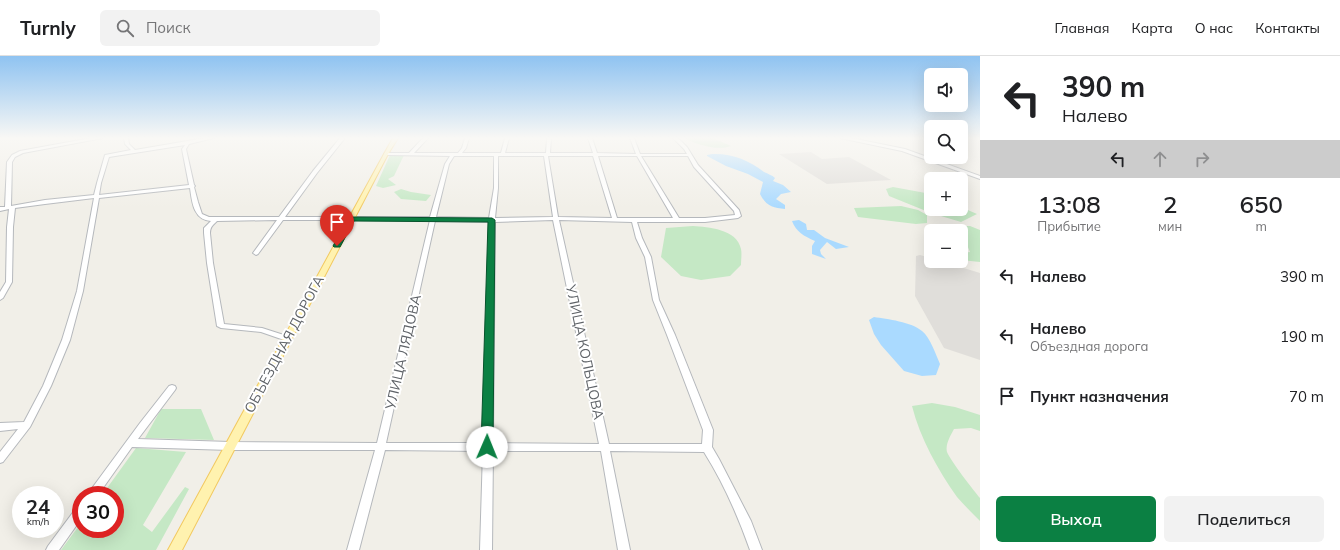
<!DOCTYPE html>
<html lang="ru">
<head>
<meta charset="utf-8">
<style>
	body { margin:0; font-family:Mulish,sans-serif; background:#f2f2f2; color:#202124; height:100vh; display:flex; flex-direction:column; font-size:15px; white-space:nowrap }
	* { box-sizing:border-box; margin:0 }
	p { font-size:13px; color:#757577 }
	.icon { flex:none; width:22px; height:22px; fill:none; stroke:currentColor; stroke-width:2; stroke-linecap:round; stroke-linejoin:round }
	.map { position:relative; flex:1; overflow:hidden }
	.side { display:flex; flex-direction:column; background:#fff; width:360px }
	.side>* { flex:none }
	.guide { background:#fff; color:#202124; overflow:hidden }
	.controls { position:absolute; left:924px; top:12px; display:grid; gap:8px }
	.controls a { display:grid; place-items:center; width:44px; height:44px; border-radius:6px; background:#fff; box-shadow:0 4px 16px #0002; font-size:20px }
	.speed { position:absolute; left:12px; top:430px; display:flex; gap:8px; font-size:20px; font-weight:700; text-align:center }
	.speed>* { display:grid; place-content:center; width:52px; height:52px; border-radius:50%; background:#fff; box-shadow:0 4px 16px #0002; line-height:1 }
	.speed small { font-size:10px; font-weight:400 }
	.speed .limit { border:6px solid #d22; background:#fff; color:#111 }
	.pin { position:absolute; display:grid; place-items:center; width:34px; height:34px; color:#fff; margin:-41px -17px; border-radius:50% 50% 50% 0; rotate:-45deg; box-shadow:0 0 4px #0007 }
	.pin .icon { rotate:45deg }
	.me { position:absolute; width:44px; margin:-22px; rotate:1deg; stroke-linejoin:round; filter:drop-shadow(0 0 3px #0008) }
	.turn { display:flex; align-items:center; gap:14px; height:84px; padding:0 16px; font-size:18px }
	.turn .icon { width:52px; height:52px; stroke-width:2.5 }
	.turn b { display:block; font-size:28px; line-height:34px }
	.lanes { display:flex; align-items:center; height:38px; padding:0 16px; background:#0003; justify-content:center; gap:20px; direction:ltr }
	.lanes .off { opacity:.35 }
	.eta { display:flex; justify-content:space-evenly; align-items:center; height:68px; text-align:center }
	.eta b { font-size:24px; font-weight:600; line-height:28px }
	.cta { display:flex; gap:8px; margin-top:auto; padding:8px 16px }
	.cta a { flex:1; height:46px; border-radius:6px; background:#0b8043; color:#fff; font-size:16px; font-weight:600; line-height:46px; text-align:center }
	.cta a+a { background:#f2f2f2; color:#202124 }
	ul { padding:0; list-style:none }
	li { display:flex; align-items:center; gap:12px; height:60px; padding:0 16px }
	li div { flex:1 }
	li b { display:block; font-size:15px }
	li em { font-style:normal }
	header { display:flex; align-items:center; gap:24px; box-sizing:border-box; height:56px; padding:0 20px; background:#fff; border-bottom:1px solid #e0e0e0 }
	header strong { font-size:19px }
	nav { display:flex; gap:22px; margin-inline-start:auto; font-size:14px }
	.search { width:280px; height:36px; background:#f2f2f2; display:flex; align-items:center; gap:10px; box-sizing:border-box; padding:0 14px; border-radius:6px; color:#757577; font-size:15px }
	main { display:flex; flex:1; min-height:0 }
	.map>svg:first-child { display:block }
	.industrial { fill:#e0deda }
	.green { fill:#c5e8c5 }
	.water { fill:#aadaff }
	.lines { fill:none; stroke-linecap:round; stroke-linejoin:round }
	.minor-casing { stroke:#b5b8bc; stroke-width:2 }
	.major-casing { stroke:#f2c960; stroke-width:2 }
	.minor { fill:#fff; fill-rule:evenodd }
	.major { fill:#fff2af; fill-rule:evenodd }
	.route { fill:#0b8043; stroke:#07532c }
	.labels { text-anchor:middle; stroke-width:4; stroke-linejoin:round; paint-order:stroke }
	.street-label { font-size:14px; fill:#5f6368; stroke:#fff }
</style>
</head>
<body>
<header>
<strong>Turnly</strong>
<div class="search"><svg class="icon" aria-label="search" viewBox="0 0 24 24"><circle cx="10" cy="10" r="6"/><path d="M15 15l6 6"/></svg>Поиск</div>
<nav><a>Главная</a><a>Карта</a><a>О нас</a><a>Контакты</a></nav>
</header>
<main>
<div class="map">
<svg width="980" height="494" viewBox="0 0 980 494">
	<rect width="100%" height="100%" fill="#f1efe8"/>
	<path class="industrial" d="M811 96 822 103 849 101 891 124 827 128 779 98Z
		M920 199 931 202V205H941L980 217V304L944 292 915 240 916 200Z"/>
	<path class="green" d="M713 82 731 90C717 95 698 89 684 82Z
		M390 99H404L394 120 388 123 396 129 383 132 376 130Z
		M893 131 931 138V153H961V151L977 158 961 166 931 157 889 140 886 133Z
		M401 133 411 136 431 139 426 145 401 143 394 136Z
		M901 150 918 154 927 159V167L916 168 858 161 854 152Z
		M693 170C708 171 737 173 741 193 742 198 741 204 741 209L730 220 701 224 681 220 661 201 666 172Z
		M957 170H970L980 174V206L961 204V197L970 196 967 189 961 184V175H951V174Z
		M932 347 955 351 980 359V375L971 372 954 373C951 379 945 388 947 396 950 404 974 435 980 442V465C972 457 964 449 957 441 938 414 920 382 912 350Z
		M161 353H201L214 384 145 382Z
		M136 392 186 396 143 469 152 476 185 431 189 433 156 494H61L81 467V473H115V439H102Z"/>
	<path class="water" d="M712 98C731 97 749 104 764 116 768 118 772 119 775 122L773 125 783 129 791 136 781 138 776 143 785 149V153C773 152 766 150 760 138L763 126 748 118 726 110 707 100V99Z
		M799 164 806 168 807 174H814L825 182 849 191 836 193 827 186 820 194 821 198 826 203 812 198V190L815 185C804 180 796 176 792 165Z
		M874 261C887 263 912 266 922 275 930 281 936 299 940 308L936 319 922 320 904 315 881 289 874 278 869 264Z"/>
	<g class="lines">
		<defs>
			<path id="minor" d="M91 82H103L23 97 15 101 12 106 11 150 45 144 94 139 97 127 105 99 131 94 125 88 124 82H128L129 88 135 94 205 82H214L189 88 186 93 194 129 195 130 194 131 198 146 202 158 209 161H279L313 115 340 82H345L317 117 285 161H430L445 108 450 100 386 99 384 98 386 97H409L423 82H428L414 97H458L462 92 465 82H469L466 92 462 97H501L505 82H509L505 97H546L547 82H551L550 97H593L588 82H592L597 97 636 98 630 82H634L640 98H687L684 93 673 82H678L687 91 698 109 739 154 741 160 738 162 705 166H637L642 182 651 201 659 244 675 279 713 374 712 391 719 403 751 465 762 494H750C738 460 723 426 704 396L610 395 630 494H618L601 395H493L492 494H480L483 395 385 394 359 494H347L375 394H230L132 391 98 439H87L140 367 169 330 172 329 175 330 176 332 175 334 138 383 230 386 377 387 430 164H283L258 198 256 199 253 197 277 164 217 165C213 169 210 171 210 177L213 207 224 268 262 272 290 281 291 283 290 285H287L261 276 221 272 217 270 207 207 204 177V172L211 165C193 164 192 145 190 132L99 142 83 235 70 284 51 330 30 371 3 406 0 407V396L18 373 0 375V367L24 366 43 330 62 284 77 235 94 142 45 148 15 152 13 171 12 226 3 242 0 244V236L6 226 7 171 9 153 0 155V151H5L7 106 12 99 20 95ZM185 89 182 93 189 129 99 139 101 127 109 101ZM454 100H494V132L489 162 436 161 449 108ZM498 100H544L553 161 495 162 498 132ZM548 100H593L612 162 558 161ZM598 100H637L673 162H617ZM641 100H688L694 111 734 155 735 159 705 162H679ZM553 164 599 388 493 387 495 166ZM559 164 632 166 636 182 645 201 653 244 667 279 703 374 702 388H609ZM435 165 489 166 483 387H386Z
				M840 82H851L905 93 980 120V123L902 95Z
				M81 449V463L59 494H46L48 490 77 451Z"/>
			<path id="major" d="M393 82H398L388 98 182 494H168L384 98Z"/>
		</defs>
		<use href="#minor" class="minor-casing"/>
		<use href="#major" class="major-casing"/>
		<use href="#minor" class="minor"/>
		<use href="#major" class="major"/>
	</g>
	<linearGradient id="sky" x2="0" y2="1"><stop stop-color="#8fc3f1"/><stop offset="0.54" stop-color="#f9f8f5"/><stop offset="1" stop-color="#f9f8f5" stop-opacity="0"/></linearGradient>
	<rect width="980" height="152" fill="url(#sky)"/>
	<path class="route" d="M349 161 492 162 495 164 493 391 491 394 487 396 483 394 481 391 488 166 354 165 340 191H334L333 190Z"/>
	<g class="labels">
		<g class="street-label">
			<text transform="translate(284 288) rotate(-62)" y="5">ОБЪЕЗДНАЯ ДОРОГА</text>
			<text transform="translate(403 296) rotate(-77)" y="5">УЛИЦА ЛЯДОВА</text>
			<text transform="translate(585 296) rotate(78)" y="5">УЛИЦА КОЛЬЦОВА</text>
		</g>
	</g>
</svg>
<div class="controls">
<a><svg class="icon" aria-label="sound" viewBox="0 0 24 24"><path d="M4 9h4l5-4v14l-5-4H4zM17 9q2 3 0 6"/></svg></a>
<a><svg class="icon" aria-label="search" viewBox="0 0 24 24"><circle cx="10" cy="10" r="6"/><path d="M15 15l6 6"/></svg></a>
<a>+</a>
<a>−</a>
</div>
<div class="speed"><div>24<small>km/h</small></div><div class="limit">30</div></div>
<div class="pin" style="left:337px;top:190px;background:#d93025"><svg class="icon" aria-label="arrive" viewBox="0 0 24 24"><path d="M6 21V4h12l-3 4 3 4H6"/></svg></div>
<svg class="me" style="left:487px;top:391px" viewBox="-20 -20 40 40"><circle r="19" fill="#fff"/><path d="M0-13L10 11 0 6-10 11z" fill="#0b8043"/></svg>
</div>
<section class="side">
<div class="guide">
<div class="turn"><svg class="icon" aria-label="left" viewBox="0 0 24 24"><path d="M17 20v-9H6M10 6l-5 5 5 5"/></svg><div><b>390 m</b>Налево</div></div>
<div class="lanes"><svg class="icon" aria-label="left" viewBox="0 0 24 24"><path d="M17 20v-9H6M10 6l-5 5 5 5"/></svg><svg class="icon off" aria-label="ahead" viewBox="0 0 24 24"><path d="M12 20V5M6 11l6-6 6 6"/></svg><svg class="icon off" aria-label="right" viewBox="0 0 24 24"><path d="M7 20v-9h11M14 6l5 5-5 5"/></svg></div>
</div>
<div class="eta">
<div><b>13:08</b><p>Прибытие</p></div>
<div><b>2</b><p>мин</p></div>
<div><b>650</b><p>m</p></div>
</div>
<ul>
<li><svg class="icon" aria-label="left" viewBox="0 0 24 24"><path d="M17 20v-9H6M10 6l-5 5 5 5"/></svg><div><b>Налево</b></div><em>390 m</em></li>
<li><svg class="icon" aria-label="left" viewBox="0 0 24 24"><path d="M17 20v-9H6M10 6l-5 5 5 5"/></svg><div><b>Налево</b><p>Объездная дорога</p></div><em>190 m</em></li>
<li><svg class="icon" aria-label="arrive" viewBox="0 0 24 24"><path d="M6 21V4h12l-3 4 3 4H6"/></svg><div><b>Пункт назначения</b></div><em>70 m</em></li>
</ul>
<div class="cta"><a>Выход</a><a>Поделиться</a></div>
</section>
</main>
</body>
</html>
